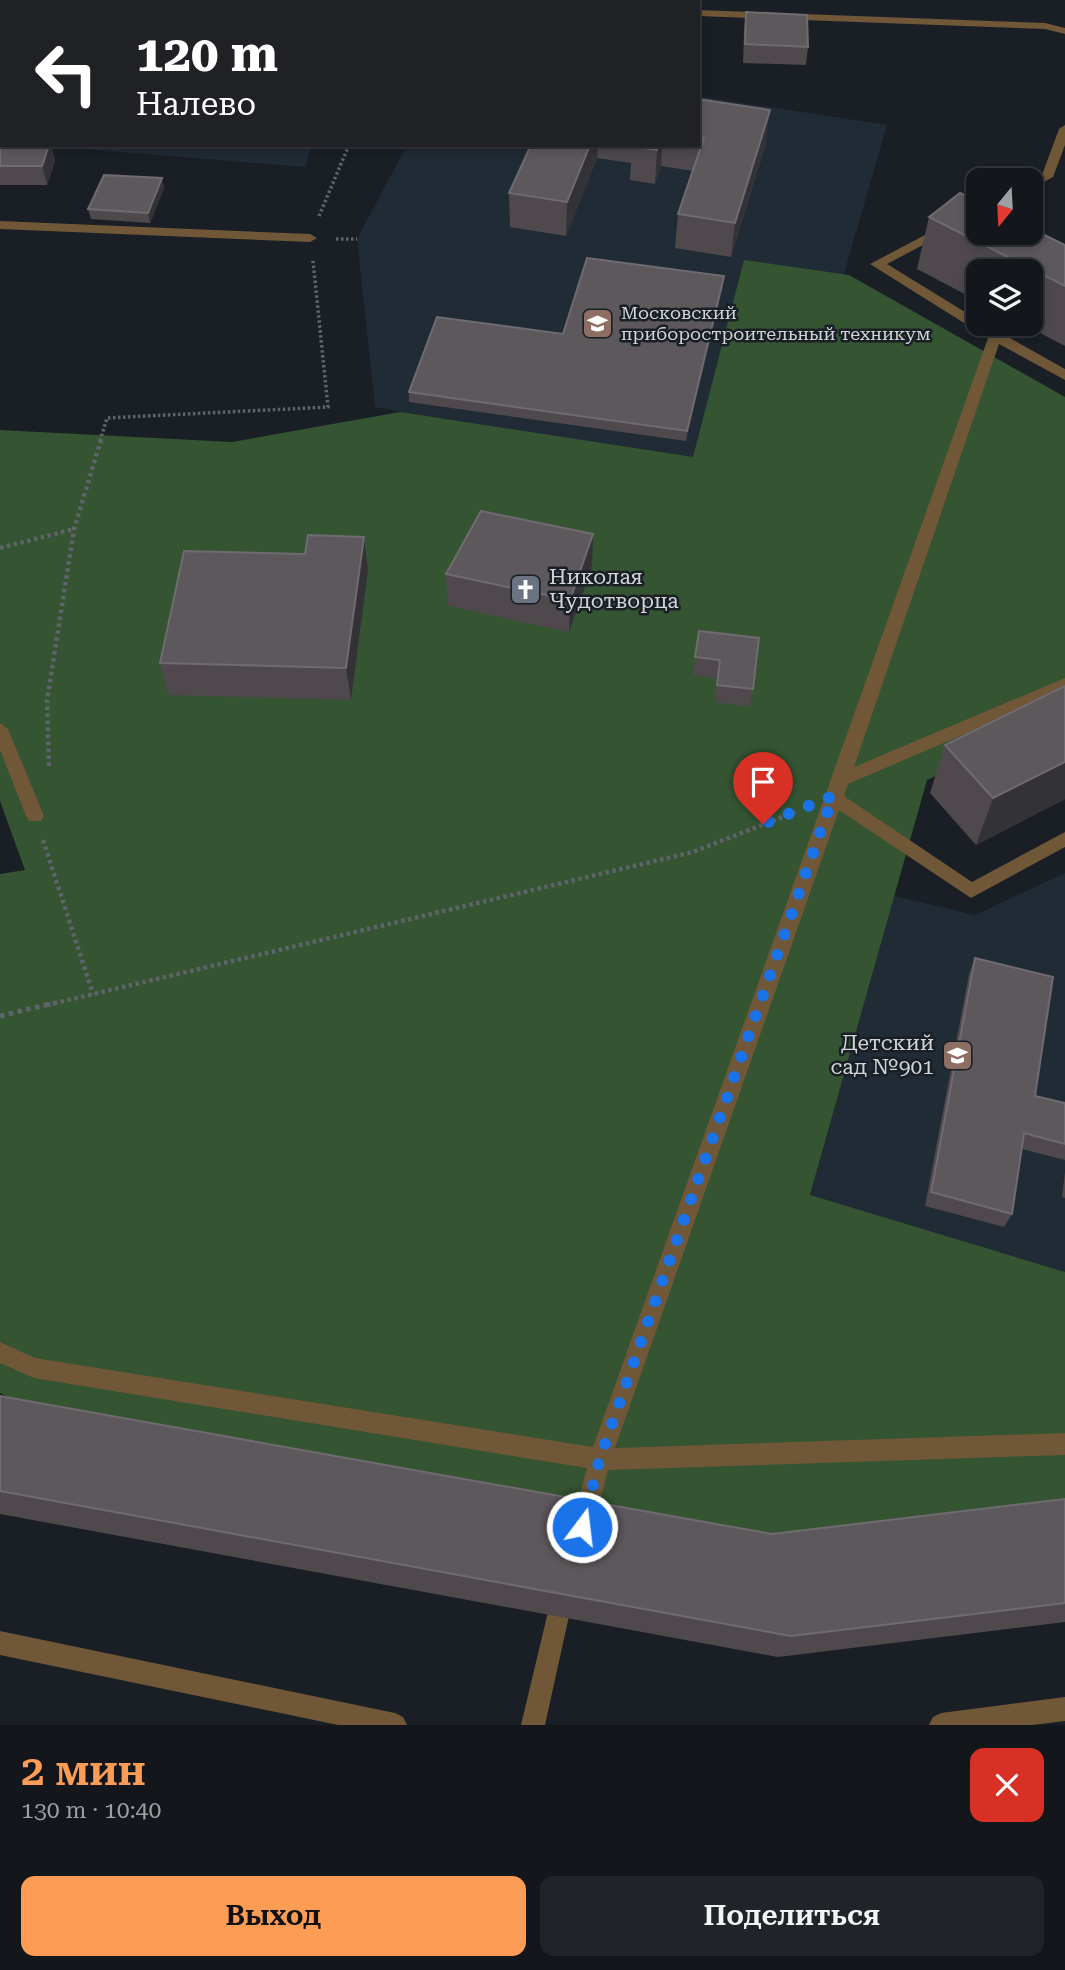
<!DOCTYPE html>
<html lang="ru">
<head>
<meta charset="utf-8">
<style>
	body { margin:0; font-family:"Roboto Serif",serif; background:#202429; color:#f1f3f6; height:100vh; display:flex; flex-direction:column; font-size:26px; white-space:nowrap }
	* { box-sizing:border-box; margin:0 }
	p { font-size:23px; color:#9d9fa3 }
	.icon { flex:none; width:38px; height:38px; fill:none; stroke:currentColor; stroke-width:2; stroke-linecap:round; stroke-linejoin:round }
	.map { position:relative; height:1725px; overflow:hidden }
	.details { display:flex; flex-direction:column; background:#13171c; flex:1 }
	.details>* { flex:none }
	.banner { position:absolute; left:0px; top:0px; width:700px; height:147px; box-shadow:0 4px 10px #0003,0 0 0 2px #32363b; background:#202124; color:#fff; overflow:hidden }
	.needle { width:46px; rotate:198deg }
	.buttons { position:absolute; left:966px; top:168px; display:grid; gap:14px }
	.buttons a { display:grid; place-items:center; width:77px; height:77px; border-radius:14px; background:#13171c; box-shadow:0 4px 10px #0003,0 0 0 2px #32363b; font-size:35px }
	.pin { position:absolute; display:grid; place-items:center; width:60px; height:60px; color:#fff; margin:-72px -30px; border-radius:50% 50% 50% 0; rotate:-45deg; box-shadow:0 0 7px #0007 }
	.pin .icon { rotate:45deg }
	.me { position:absolute; width:77px; margin:-38px; rotate:15deg; stroke-linejoin:round; filter:drop-shadow(0 0 5px #0008) }
	.turn { display:flex; align-items:center; gap:24px; height:147px; padding:0 21px; font-size:32px }
	.turn .icon { width:91px; height:91px; stroke-width:2.5 }
	.turn b { display:block; font-size:49px; line-height:60px }
	.round { display:grid; place-items:center; flex:none; width:74px; height:74px; border-radius:14px; background:#202429 }
	.head { display:flex; align-items:center; justify-content:space-between; height:119px; padding:0 21px }
	h1 { font-size:42px; font-weight:600; line-height:52px; color:#fd9c55 }
	.action { display:flex; gap:14px; margin-top:auto; padding:14px 21px }
	.action a { flex:1; height:80px; border-radius:14px; background:#fd9c55; color:#111; font-size:28px; font-weight:600; line-height:80px; text-align:center }
	.action a+a { background:#202429; color:#f1f3f6 }
	.map>svg:first-child { display:block }
	.built { fill:#212b35 }
	.forest { fill:#345432 }
	.lines { fill:none; stroke-linecap:round; stroke-linejoin:round }
	.path-far2 { stroke:#5e6469; stroke-width:3.5; stroke-dasharray:2.5 2.5; stroke-linecap:butt }
	.path-far1 { stroke:#5e6469; stroke-width:4.5; stroke-dasharray:3.5 3.5; stroke-linecap:butt }
	.path { stroke:#5e6469; stroke-width:5; stroke-dasharray:4.5 4.5; stroke-linecap:butt }
	.minor { fill:#6f5737; fill-rule:evenodd }
	.wall { fill:#4f494e }
	.shaded-wall { fill:#333237 }
	.building { fill:#5d585c; stroke:#6f6b70; stroke-width:2 }
	.route { stroke:#1a73e8; stroke-width:12; stroke-dasharray:0 21.6 }
	.labels { text-anchor:middle; stroke-width:5; stroke-linejoin:round; paint-order:stroke }
	.far-poi-label { font-size:18px; fill:#d1d5d9; stroke:#191f25; text-anchor:start }
	.poi-label { font-size:21px; fill:#d1d5d9; stroke:#191f25; text-anchor:start }
</style>
</head>
<body>
<div class="map">
<svg width="1065" height="1725" viewBox="0 0 1065 1725">
	<rect width="100%" height="100%" fill="#191f25"/>
	<path class="built" d="M698 96 887 125 783 485 375 407 357 239 407 145H698Z
		M34 145H312L305 167Z
		M1065 873V1272L810 1196 894 896 975 915Z"/>
	<path class="forest" d="M744 260 849 275 1065 397V714L927 780 810 1195 1065 1272V1501L746 1537 12 1399 0 1393V874L25 870 0 801V430L232 442 400 412 693 457Z"/>
	<g class="lines">
		<path class="path-far2" d="M319 216 349 145
			M336 239H357
			M100 441 107 418 328 407 313 261"/>
		<path class="path-far1" d="M0 548 74 529
			M49 766 47 701 74 529 101 440
			M43 840 93 994
			M47 1005 693 852 795 812"/>
		<path class="path" d="M0 1016 54 1003"/>
		<path class="minor" d="M612 0H629L630 2H614Z
			M0 5H2V11H0Z
			M698 10 1045 23 1065 28V34L1045 29 698 16Z
			M1065 125V145L1053 177 1031 189V180L1042 175 1059 129Z
			M978 207V216L887 264 978 320V324H985L1065 369V380L999 344 854 767 1065 678V691L848 784 844 796 972 882 1065 832V847L971 898 839 810 615 1448 1065 1433V1455L608 1470 594 1525 591 1533 583 1536 575 1533 572 1525 587 1468 34 1378 0 1363V1342L35 1358 593 1447 988 338 870 264Z
			M0 221 310 234 317 238 310 242 0 229Z
			M0 723 8 729 44 816 41 821H29L26 816 0 750Z
			M558 1605 566 1608 569 1616 545 1725H521L547 1616 550 1608Z
			M0 1631 395 1713 403 1717 407 1725H338L0 1655Z
			M1065 1697V1721L1032 1725H929L933 1717 941 1713Z"/>
	</g>
	<path class="wall" d="M151 0H273V2H150Z
		M746 12 808 47 806 65 743 63 744 31Z
		M698 99 766 143 731 257 675 248 678 214 693 171 661 166 655 184 630 180 631 163 597 158 566 236 510 227 509 193 531 145H698Z
		M0 142 2 145H51L55 161 47 185H0Z
		M162 178 164 188 150 223 91 219 88 209Z
		M929 217 1065 245V346L1023 324H1031V271H978V301L917 269Z
		M723 286 686 441 409 402V392L563 334Z
		M364 537 368 570 351 700 168 695 160 663 305 554Z
		M592 567 569 632 448 606 446 574Z
		M699 631 753 689 750 707 715 702 717 678 693 675Z
		M1065 686V799L976 845 930 793 945 745Z
		M975 958 1035 1096 1065 1103V1160L1022 1149 1012 1214 1004 1227 925 1206 969 974Z
		M1065 1172V1198L1062 1197Z
		M0 1396 772 1534 1065 1499V1622L778 1657 0 1514Z"/>
	<path class="shaded-wall" d="M770 110 766 143 731 257 735 223Z
		M49 145H51L55 161 47 185 42 166Z
		M590 145H598L597 158 566 236 567 202Z
		M658 145H662L661 166 655 184 657 150Z
		M162 178 164 188 150 223 148 213Z
		M724 276 723 286 686 441 687 431Z
		M593 534 592 567 569 632 570 600Z
		M364 537 368 570 351 700 346 668Z
		M1065 762V799L976 845 993 798Z"/>
	<path class="building" d="M151 0H188L187 2H150Z
		M220 0H264V2Z
		M746 12 807 15 808 47 745 44Z
		M698 99 770 110 735 223 678 214 704 138 698 137Z
		M0 142H2V145H49L42 166H0Z
		M531 145H590L567 202 509 193Z
		M632 145H658L657 150 632 146Z
		M104 175 162 178 148 213 88 209Z
		M960 193 978 202V233H1031V228L1065 245V286L929 217Z
		M587 258 724 276 687 431 409 392 437 317 563 334Z
		M481 511 593 534 570 600 446 574Z
		M308 535 364 537 346 668 160 663 184 551 305 554Z
		M699 631 759 638 753 689 717 685 720 660 695 657Z
		M1065 686V762L993 798 945 745Z
		M975 958 1053 977 1035 1096 1065 1103V1144L1024 1133 1012 1214 931 1192Z
		M0 1396 772 1534 1065 1499V1603L791 1636 0 1491Z"/>
	<g class="lines">
		<path class="route" d="M582 1527 600 1458 833 796 763 824"/>
	</g>
	<defs>
		<symbol id="university-square" viewBox="-11 -11 22 22"><rect x="-9" y="-9" width="18" height="18" rx="4" fill="#8d6e63" stroke="#191f25"/><path d="M0-5L7-2L0 1L-7-2ZM-4 1L0 2.5L4 1V4Q0 6-4 4Z" fill="#fff"/></symbol>
		<symbol id="church-square" viewBox="-11 -11 22 22"><rect x="-9" y="-9" width="18" height="18" rx="4" fill="#6b7280" stroke="#191f25"/><path d="M-1.2-6h2.4v3.5h3.3v2.4h-3.3V6h-2.4V-.1h-3.3v-2.4h3.3Z" fill="#fff"/></symbol>
		<symbol id="school-square" viewBox="-11 -11 22 22"><rect x="-9" y="-9" width="18" height="18" rx="4" fill="#8d6e63" stroke="#191f25"/><path d="M0-5L7-2L0 1L-7-2ZM-4 1L0 2.5L4 1V4Q0 6-4 4Z" fill="#fff"/></symbol>
	</defs>
	<g fill-rule="evenodd">
		<use href="#university-square" x="580" y="306" width="35" height="35"/>
		<use href="#church-square" x="508" y="572" width="35" height="35"/>
		<use href="#school-square" x="940" y="1038" width="35" height="35"/>
	</g>
	<g class="labels">
		<g class="far-poi-label">
			<text x="621" y="319">Московский<tspan x="621" dy="21">приборостроительный техникум</tspan></text>
		</g>
		<g class="poi-label">
			<text x="549" y="584">Николая<tspan x="549" dy="24">Чудотворца</tspan></text>
			<text x="934" y="1050" text-anchor="end">Детский<tspan x="934" dy="24">сад №901</tspan></text>
		</g>
	</g>
</svg>
<div class="buttons">
<a><svg class="needle" viewBox="-14 -14 28 28"><path d="M0-13l5 13h-10z" fill="#e53935"/><path d="M0 13l5-13h-10z" fill="#9d9fa3"/></svg></a>
<a><svg class="icon" aria-label="layers" viewBox="0 0 24 24"><path d="M12 4l9 5-9 5-9-5zM3 14l9 5 9-5"/></svg></a>
</div>
<div class="pin" style="left:763px;top:824px;background:#d93025"><svg class="icon" aria-label="arrive" viewBox="0 0 24 24"><path d="M6 21V4h12l-3 4 3 4H6"/></svg></div>
<svg class="me" style="left:582px;top:1527px" viewBox="-20 -20 40 40"><circle r="17" fill="#1a73e8" stroke="#fff" stroke-width="3"/><path d="M0-11L8 9 0 5-8 9z" fill="#fff"/></svg>
<div class="banner">
<div class="turn"><svg class="icon" aria-label="left" viewBox="0 0 24 24"><path d="M17 20v-9H6M10 6l-5 5 5 5"/></svg><div><b>120 m</b>Налево</div></div>
</div>
</div>
<section class="details">
<div class="head"><div><h1>2 мин</h1><p>130 m · 10:40</p></div><a class="round" style="background:#d93025;color:#fff"><svg class="icon" aria-label="close" viewBox="0 0 24 24"><path d="M6 6l12 12M18 6L6 18"/></svg></a></div>
<div class="action"><a>Выход</a><a>Поделиться</a></div>
</section>
</body>
</html>
